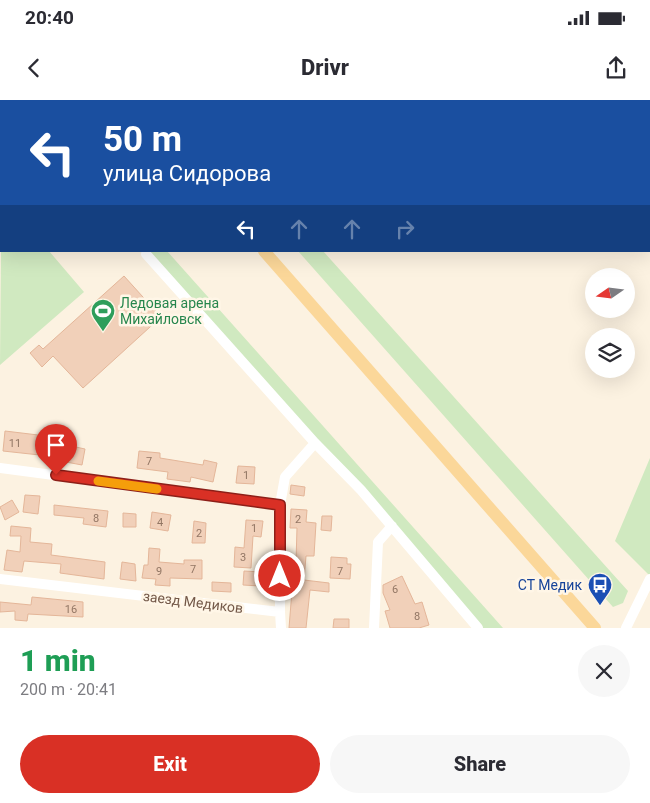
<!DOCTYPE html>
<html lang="en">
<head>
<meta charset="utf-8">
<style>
	body { margin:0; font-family:Roboto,sans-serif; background:#f7f7f7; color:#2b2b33; height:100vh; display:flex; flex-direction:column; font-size:19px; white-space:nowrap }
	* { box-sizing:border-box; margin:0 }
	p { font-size:16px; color:#7c7c81 }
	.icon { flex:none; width:28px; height:28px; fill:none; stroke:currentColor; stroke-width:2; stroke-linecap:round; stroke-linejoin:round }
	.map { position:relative; height:528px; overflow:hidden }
	.drawer { display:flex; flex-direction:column; background:#fff; flex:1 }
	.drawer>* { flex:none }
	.banner { position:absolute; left:0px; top:0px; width:650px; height:152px; box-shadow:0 5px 20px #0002; background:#1a4fa0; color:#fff; overflow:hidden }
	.needle { width:32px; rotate:256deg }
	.buttons { position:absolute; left:585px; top:168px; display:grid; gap:10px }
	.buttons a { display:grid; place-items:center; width:50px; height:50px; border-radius:50%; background:#fff; box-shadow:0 5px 20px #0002; font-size:25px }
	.pin { position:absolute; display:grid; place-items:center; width:42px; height:42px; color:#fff; margin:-51px -21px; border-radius:50% 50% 50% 0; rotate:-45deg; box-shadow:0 0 5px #0007 }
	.pin .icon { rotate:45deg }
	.me { position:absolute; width:55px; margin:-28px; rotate:0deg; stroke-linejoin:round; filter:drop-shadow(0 0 4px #0008) }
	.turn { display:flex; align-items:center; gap:18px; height:105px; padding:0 20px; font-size:22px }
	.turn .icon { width:65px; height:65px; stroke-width:2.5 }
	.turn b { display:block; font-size:35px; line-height:42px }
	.lanes { display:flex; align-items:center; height:48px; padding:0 20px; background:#0003; justify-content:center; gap:25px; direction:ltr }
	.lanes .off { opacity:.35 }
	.round { display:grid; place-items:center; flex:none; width:52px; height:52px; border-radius:26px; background:#f7f7f7 }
	.summary { display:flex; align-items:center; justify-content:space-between; height:85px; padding:0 20px }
	h1 { font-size:30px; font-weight:800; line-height:38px; color:#1e9e55 }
	.action { display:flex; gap:10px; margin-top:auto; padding:10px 20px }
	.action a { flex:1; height:58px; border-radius:30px; background:#d93025; color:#fff; font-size:20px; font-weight:800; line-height:58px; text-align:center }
	.action a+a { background:#f7f7f7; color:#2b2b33 }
	.status { display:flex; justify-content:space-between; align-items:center; height:35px; padding:0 25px; background:#fff; direction:ltr }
	.status svg { height:14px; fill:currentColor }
	header { display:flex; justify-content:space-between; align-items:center; height:65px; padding:0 20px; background:#fff; font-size:22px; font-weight:800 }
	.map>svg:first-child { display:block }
	.green { fill:#d0e9c0 }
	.building { fill:#f1d0b9; stroke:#e4b699 }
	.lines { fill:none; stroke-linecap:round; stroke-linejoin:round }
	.minor { stroke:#fff; stroke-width:10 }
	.major { stroke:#fbd799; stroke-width:12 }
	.route-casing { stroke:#8d1f18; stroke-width:12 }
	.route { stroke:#d93025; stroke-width:9 }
	.slow { stroke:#f59e0b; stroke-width:9 }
	.labels { text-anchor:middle; stroke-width:5; stroke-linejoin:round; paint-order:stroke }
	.number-label { font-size:11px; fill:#927664 }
	.leisure-label { font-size:14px; fill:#27864d; stroke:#fff6e7; text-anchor:start }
	.transit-label { font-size:14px; fill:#164399; stroke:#fff6e7; text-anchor:end }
	.street-label { font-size:14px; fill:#735848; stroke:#fff6e7 }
</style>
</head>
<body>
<div class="status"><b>20:40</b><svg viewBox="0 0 49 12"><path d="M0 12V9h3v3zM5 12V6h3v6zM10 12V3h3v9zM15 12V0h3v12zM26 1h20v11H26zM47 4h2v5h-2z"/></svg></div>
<header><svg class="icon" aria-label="back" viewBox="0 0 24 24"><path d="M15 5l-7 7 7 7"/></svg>Drivr<svg class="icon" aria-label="share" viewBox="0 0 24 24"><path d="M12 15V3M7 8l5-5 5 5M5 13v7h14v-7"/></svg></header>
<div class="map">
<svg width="650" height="528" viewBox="0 0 650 528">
	<rect width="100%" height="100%" fill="#fcf2e1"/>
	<path class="green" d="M1 148V151H49L84 192 0 265Z
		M152 151H167L503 528H483L150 153Z
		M298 151H323L628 491 623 503 613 507Z
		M650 358V476L615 441Z"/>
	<path class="building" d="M124 176 161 217 83 288 53 256 42 267 30 253 39 245 43 249Z
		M5 331 63 338 62 344 85 349 82 365 66 362 67 358 3 351Z
		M139 351 160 353V358L203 365 204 360 217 363 213 382 191 377 190 382 167 379 168 372 137 368Z
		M238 366 255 367 254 384 236 383Z
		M291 385 305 387 304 396 290 394Z
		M25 395 40 396 38 414 23 412Z
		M12 400 19 412 5 420 0 407Z
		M54 405 108 411 106 427 83 424 84 418 54 415Z
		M291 409 307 410 306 422 316 423 314 456H306L304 480 329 483V492L310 490 306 528H289L293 478H289L290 462H296L297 428H290Z
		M152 412 171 415 168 431 150 428Z
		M123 413 136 414V427H123Z
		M322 416H332L331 431 321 430Z
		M246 420 263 421 261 437 253 436 251 468 234 467 235 447 244 448Z
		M194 421 206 423 205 443H192Z
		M11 426 31 428 30 442 52 444 51 455 105 462 104 479 60 473 61 464 24 461 22 472 4 470 7 450 20 452 21 436H10Z
		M149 448 160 449 159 462 184 464V460H202V479L170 478V486L155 485 156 479 142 478 144 465H148Z
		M331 457 347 458V464H351L350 479 330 478Z
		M122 462 135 464 136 481 120 479Z
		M244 471 261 472 260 486 243 485Z
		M402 476 415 504 422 502 429 525 419 528H390L385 511 390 510 383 493V485Z
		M212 482 231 483V492L212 491Z
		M32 497 83 502V517L28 514 27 521 15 520V511L0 512V502L31 505Z
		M334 519H349V528H333Z"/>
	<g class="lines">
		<path class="minor" d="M0 8 1 9
			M0 100 1 99
			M146 154 315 343 361 390 478 528
			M0 368 280 405 285 377 315 343
			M0 479 280 512V405
			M280 512 281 528
			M374 528 378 442 392 426
			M626 528 650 479"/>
		<path class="major" d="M130 0 131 1
			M264 151 595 528"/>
	</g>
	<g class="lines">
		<defs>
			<path id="route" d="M56 375 280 405V476"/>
		</defs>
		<use href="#route" class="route-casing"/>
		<use href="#route" class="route"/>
		<path class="slow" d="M98 381 157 389"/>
	</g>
	<defs>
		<symbol id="stadium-pin" viewBox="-11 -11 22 30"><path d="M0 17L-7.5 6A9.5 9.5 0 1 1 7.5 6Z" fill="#2e9e5b" stroke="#fff6e7"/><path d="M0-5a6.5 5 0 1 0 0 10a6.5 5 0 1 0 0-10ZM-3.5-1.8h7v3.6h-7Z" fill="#fff"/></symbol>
		<symbol id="bus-pin" viewBox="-11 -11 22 30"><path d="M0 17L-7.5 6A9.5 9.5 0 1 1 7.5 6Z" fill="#1a4fb4" stroke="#fff6e7"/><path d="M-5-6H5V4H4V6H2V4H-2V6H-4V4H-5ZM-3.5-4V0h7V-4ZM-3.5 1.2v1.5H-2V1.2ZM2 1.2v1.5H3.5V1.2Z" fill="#fff"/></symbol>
	</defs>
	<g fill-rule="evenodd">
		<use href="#stadium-pin" x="89" y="197" width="28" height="38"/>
		<use href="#bus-pin" x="586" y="471" width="28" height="38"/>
	</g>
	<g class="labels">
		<g class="number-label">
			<text x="15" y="347">11</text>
			<text x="149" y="365">7</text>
			<text x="246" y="379">1</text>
			<text x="96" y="422">8</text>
			<text x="298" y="423">2</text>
			<text x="160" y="426">4</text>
			<text x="254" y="432">1</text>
			<text x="199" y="437">2</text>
			<text x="243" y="461">3</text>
			<text x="193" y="473">7</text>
			<text x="159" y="475">9</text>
			<text x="340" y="475">7</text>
			<text x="395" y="493">6</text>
			<text x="71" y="513">16</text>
			<text x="417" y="520">8</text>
		</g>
		<g class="leisure-label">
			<text x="120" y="208">Ледовая арена<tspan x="120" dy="16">Михайловск</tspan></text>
		</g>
		<g class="transit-label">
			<text x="582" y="490">СТ Медик</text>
		</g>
		<g class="street-label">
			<text transform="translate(193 502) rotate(7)" y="5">заезд Медиков</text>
		</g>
	</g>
</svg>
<div class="buttons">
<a><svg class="needle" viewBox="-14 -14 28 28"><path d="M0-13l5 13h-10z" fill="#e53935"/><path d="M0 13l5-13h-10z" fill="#7c7c81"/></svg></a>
<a><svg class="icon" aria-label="layers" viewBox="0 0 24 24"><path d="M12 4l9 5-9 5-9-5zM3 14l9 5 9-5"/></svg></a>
</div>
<div class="pin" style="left:56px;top:375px;background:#d93025"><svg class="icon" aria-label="arrive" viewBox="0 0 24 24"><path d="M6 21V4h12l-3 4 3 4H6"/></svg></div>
<svg class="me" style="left:280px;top:476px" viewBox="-20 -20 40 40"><circle r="17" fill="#d93025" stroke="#fff" stroke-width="3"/><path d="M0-11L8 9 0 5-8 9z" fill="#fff"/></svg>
<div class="banner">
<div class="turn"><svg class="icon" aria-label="left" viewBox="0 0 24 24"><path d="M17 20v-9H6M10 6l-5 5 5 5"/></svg><div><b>50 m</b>улица Сидорова</div></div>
<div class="lanes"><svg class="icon" aria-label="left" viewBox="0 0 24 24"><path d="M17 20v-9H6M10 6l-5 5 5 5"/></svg><svg class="icon off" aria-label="ahead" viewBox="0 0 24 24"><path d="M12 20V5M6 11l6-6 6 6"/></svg><svg class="icon off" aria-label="ahead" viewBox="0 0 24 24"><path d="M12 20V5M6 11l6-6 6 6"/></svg><svg class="icon off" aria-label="right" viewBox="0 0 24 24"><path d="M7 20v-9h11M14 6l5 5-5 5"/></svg></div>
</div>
</div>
<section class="drawer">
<div class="summary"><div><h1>1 min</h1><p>200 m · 20:41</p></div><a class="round"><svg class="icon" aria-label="close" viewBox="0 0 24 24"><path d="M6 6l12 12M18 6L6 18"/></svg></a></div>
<div class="action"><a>Exit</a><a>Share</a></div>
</section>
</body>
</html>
